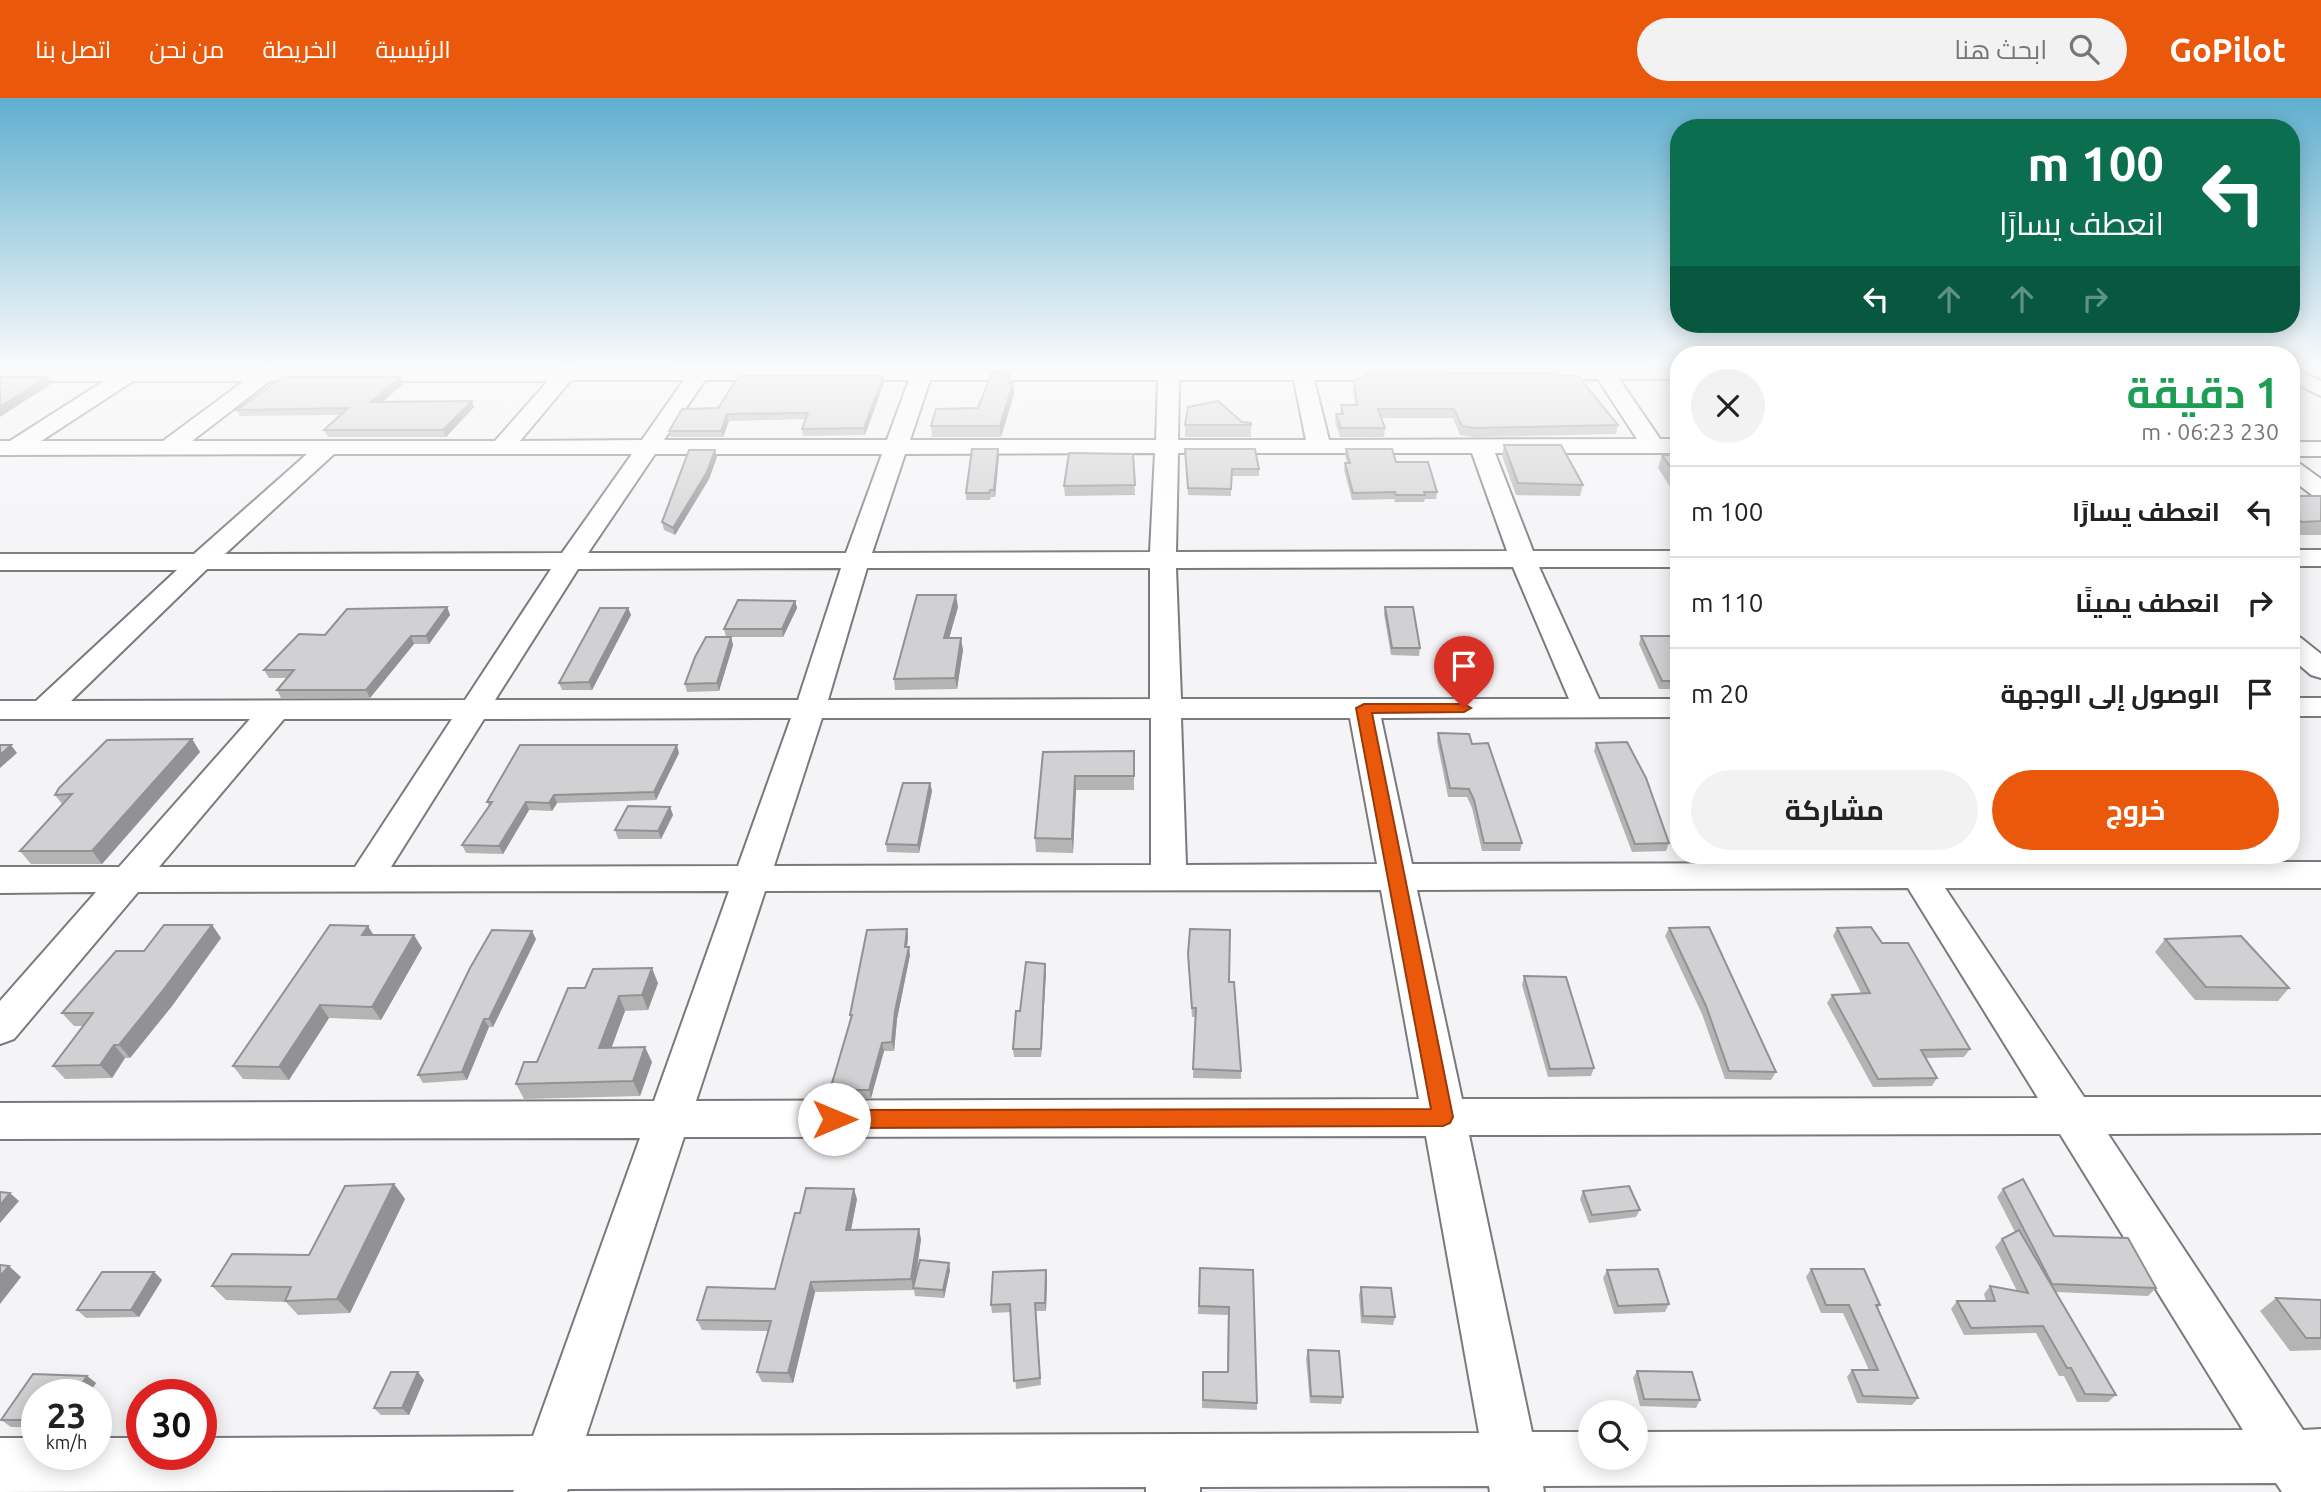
<!DOCTYPE html>
<html lang="ar">
<head>
<meta charset="utf-8">
<style>
	body { margin:0; font-family:Ubuntu,Cairo,sans-serif; background:#f2f2f2; color:#222; direction:rtl; height:100vh; display:flex; flex-direction:column; font-size:26px; white-space:nowrap }
	* { box-sizing:border-box; margin:0 }
	p { font-size:23px; color:#767676 }
	.icon { flex:none; width:38px; height:38px; fill:none; stroke:currentColor; stroke-width:2; stroke-linecap:round; stroke-linejoin:round }
	.map { position:relative; flex:1; overflow:hidden; direction:ltr }
	.side { position:absolute; left:1670px; top:248px; width:630px; height:518px; display:flex; flex-direction:column; background:#fff; border-radius:28px; box-shadow:0 4px 18px #0003; direction:rtl }
	.side>* { flex:none }
	.guide { position:absolute; left:1670px; top:21px; width:630px; height:214px; border-radius:28px; box-shadow:0 4px 18px #0003; direction:rtl; background:#0b6e4f; color:#fff; overflow:hidden }
	.fabs { position:absolute; left:1578px; top:1302px; display:grid; gap:14px }
	.fabs a { display:grid; place-items:center; width:70px; height:70px; border-radius:50%; background:#fff; box-shadow:0 4px 18px #0003; font-size:35px }
	.speed { position:absolute; left:21px; top:1281px; display:flex; gap:14px; font-size:35px; font-weight:700; text-align:center }
	.speed>* { display:grid; place-content:center; width:91px; height:91px; border-radius:50%; background:#fff; box-shadow:0 4px 18px #0003; line-height:1 }
	.speed small { font-size:18px; font-weight:400 }
	.speed .limit { border:10px solid #d22; background:#fff; color:#111 }
	.pin { position:absolute; display:grid; place-items:center; width:60px; height:60px; color:#fff; margin:-72px -30px; border-radius:50% 50% 50% 0; rotate:-45deg; box-shadow:0 0 7px #0007 }
	.pin .icon { rotate:45deg }
	.me { position:absolute; width:77px; margin:-38px; rotate:90deg; stroke-linejoin:round; filter:drop-shadow(0 0 5px #0008) }
	.turn { display:flex; align-items:center; gap:24px; height:147px; padding:0 21px; font-size:32px }
	.turn .icon { width:91px; height:91px; stroke-width:2.5 }
	.turn b { display:block; font-size:49px; line-height:60px }
	.lanes { display:flex; align-items:center; height:66px; padding:0 21px; background:#0003; justify-content:center; gap:35px; direction:ltr }
	.lanes .off { opacity:.35 }
	.round { display:grid; place-items:center; flex:none; width:74px; height:74px; border-radius:37px; background:#f2f2f2 }
	.headline { display:flex; align-items:center; justify-content:space-between; height:119px; padding:0 21px }
	h1 { font-size:42px; font-weight:700; line-height:52px; color:#1e9e55 }
	.cta { display:flex; gap:14px; margin-top:auto; padding:14px 21px }
	.cta a { flex:1; height:80px; border-radius:42px; background:#ea580c; color:#fff; font-size:28px; font-weight:700; line-height:80px; text-align:center }
	.cta a+a { background:#f2f2f2; color:#222 }
	ul { padding:0; list-style:none }
	li { display:flex; align-items:center; gap:21px; height:91px; padding:0 21px; border-top:2px solid #e0e0e0 }
	li div { flex:1 }
	li b { display:block; font-size:26px }
	li em { font-style:normal }
	header { display:flex; align-items:center; gap:42px; box-sizing:border-box; height:98px; padding:0 35px; background:#ea580c; color:#fff }
	header strong { font-size:33px }
	nav { display:flex; gap:38px; margin-inline-start:auto; font-size:24px }
	.search { width:490px; height:63px; background:#f2f2f2; display:flex; align-items:center; gap:18px; box-sizing:border-box; padding:0 24px; border-radius:38px; color:#767676; font-size:26px }
	.map>svg:first-child { display:block }
	.lines { fill:none; stroke-linecap:round; stroke-linejoin:round }
	.minor-casing { stroke:#7a797c; stroke-width:4 }
	.minor { fill:#fff; fill-rule:evenodd }
	.wall { fill:#b4b4b5 }
	.shaded-wall { fill:#929294 }
	.building { fill:#d1d1d3; stroke:#929294; stroke-width:2 }
	.route { fill:#ea580c; stroke:#983908; stroke-width:2 }
</style>
</head>
<body>
<header>
<strong>GoPilot</strong>
<div class="search"><svg class="icon" aria-label="search" viewBox="0 0 24 24"><circle cx="10" cy="10" r="6"/><path d="M15 15l6 6"/></svg>ابحث هنا</div>
<nav><a>الرئيسية</a><a>الخريطة</a><a>من نحن</a><a>اتصل بنا</a></nav>
</header>
<div class="map">
<svg width="2321" height="1394" viewBox="0 0 2321 1394">
	<rect width="100%" height="100%" fill="#f4f3f6"/>
	<g class="lines">
		<defs>
			<path id="minor" d="M267 268 279 270H559L561 268H582L581 270 914 268 1678 269V281H1619L1660 341H1678V355H1495L1533 453H1678V469H1539L1599 601H1678V619L1381 620 1412 766 1893 765 1895 758H1924L1929 765 2321 764V790H1945L2084 999H2321V1035L2108 1036 2303 1332 2321 1331V1394H2282L2276 1385 1543 1388 1544 1394H1490L1489 1388 1200 1389V1394H1146V1389L568 1391 567 1394H513L514 1392 0 1394V1340H37V1356H96V1340H142V1356H201V1340L533 1338 640 1040 0 1041V1005L654 1003 729 793 138 794 14 941 0 946V903L96 794 0 795V769H119L250 621H0V603H36L177 472H0V456H194L307 356 0 357V343H10L104 283H0V271H260ZM1598 281 1637 341 1329 342 1314 282ZM571 282H684L642 342 520 343ZM705 282H909L887 342H664ZM930 282H1158L1156 342H910ZM1179 282H1294L1306 342H1178ZM133 283H244L163 343H41ZM270 283H548L495 343H192ZM1155 355 1150 454 872 455 905 356ZM1178 355H1472L1507 453 1176 454ZM334 356H632L562 455 225 456ZM655 356H882L846 455H588ZM1513 469 1569 601H1181L1176 470ZM841 470 798 602H495L578 471ZM867 470H1150V601L828 602ZM207 471H551L465 602 71 603ZM791 620 738 768 391 769 484 621ZM822 620H1151V767L774 768ZM1181 620H1350L1377 766 1186 767ZM284 621H452L355 769H159ZM1908 790 2038 1000 1462 1001 1417 792ZM1381 792 1419 1001 696 1003 765 793ZM2060 1036 2243 1332 1636 1334V1360H1591V1334H1532L1469 1037ZM1426 1038 1479 1335 586 1338 684 1039Z
				M2291 269 2321 283V298L2291 283Z
				M2291 344H2321V358H2291Z
				M2291 363 2299 365 2321 381V399L2312 397 2291 381Z
				M2291 452H2321V468H2291Z
				M2291 537 2301 540 2321 556V580L2311 577 2291 560Z
				M2291 600H2321V618H2291Z"/>
		</defs>
		<use href="#minor" class="minor-casing"/>
		<use href="#minor" class="minor"/>
	</g>
	<path class="wall" d="M883 278 884 285 865 337 803 338 802 331 805 321 729 323 723 339H671L669 333 718 310Z
		M1558 278 1618 327 1616 336 1473 339 1460 337 1453 320H1382L1385 330 1384 339H1340L1335 324 1336 316H1340L1341 307H1355L1353 289 1354 281Z
		M1011 285H1013L1014 296 1001 339H932L931 328 978 310Z
		M403 286 382 304 474 309 446 339H328L324 332 340 317 240 318 237 312Z
		M1185 327H1251V339H1185Z
		M1504 347 1583 387 1580 398 1516 397 1502 358Z
		M1185 351 1259 371V378H1231V398L1188 397Z
		M1346 351 1396 364 1437 394 1436 401H1425L1424 404H1395L1394 401 1352 402 1344 372 1345 365H1347L1345 358Z
		M715 352 717 359 709 381 675 437 664 432 662 424Z
		M1133 356 1135 397 1065 398 1064 388Z
		M1662 357H1678V401L1658 370Z
		M999 358 995 399H991L990 402H966V395Z
		M2291 398H2321V437H2293L2291 435Z
		M795 503 797 510 783 539H726L724 531Z
		M447 509 450 517 429 546H414L370 600H281L277 592 287 580H269L264 572 325 537Z
		M958 509 949 540 963 552 957 591 895 592 894 581Z
		M1385 509 1420 550 1419 558 1391 557 1384 516Z
		M628 510 631 517 592 592H562L559 585Z
		M1641 538 1678 554V591H1659L1639 546Z
		M731 539 733 547 719 593 687 594 685 586Z
		M2291 569 2298 576 2291 586Z
		M1438 635 1472 646 1522 745 1520 753H1482L1472 710 1467 699H1448L1437 643Z
		M192 641 200 654 102 766H31L20 753 62 706 55 697Z
		M1596 645 1669 745 1666 753 1632 754 1594 653Z
		M1134 653V692H1076L1073 755 1036 754 1035 740 1043 654Z
		M679 655 656 702 557 705 552 713 529 712 503 756 466 755 462 747 489 708 487 704Z
		M930 685 932 693 919 755 887 754 886 746Z
		M670 709 673 717 661 741H618L615 732Z
		M212 827 221 840 172 908 130 960H125L112 980 65 981 53 968 83 928H74L62 915 144 853Z
		M1669 830 1776 974 1771 982 1725 981 1702 916 1665 838Z
		M1837 830 1882 845 1970 951 1964 959 1926 960 1937 980 1932 988 1873 989 1827 905 1832 897 1861 895 1833 838Z
		M907 831 908 839 907 849 910 857 897 921 894 953H884L871 1000H832L830 992 851 922 850 917Z
		M1190 831 1229 884 1241 973V981L1193 980 1195 919H1192L1188 864Z
		M373 837 422 850 381 922 329 920 289 982 243 981 233 968Z
		M536 841 493 929H489L467 982 423 985 418 977Z
		M2165 841 2289 890 2278 903 2195 902 2155 854Z
		M1045 866 1046 874 1041 959H1014L1013 951 1020 913Z
		M1524 878 1594 970 1591 978 1548 979 1522 887Z
		M658 885 648 912 625 913 611 949 652 964 640 998 524 1001 516 986 537 964 568 890Z
		M394 1086 405 1101 350 1215 298 1217 286 1204 226 1202 212 1188 309 1157Z
		M2003 1091 2054 1138 2156 1190 2148 1198 2056 1194 2116 1297 2108 1304H2077L2064 1278H2059L2036 1235 1964 1237 1951 1211 1957 1203H1986L1984 1196 1990 1188 2017 1193 1995 1149 2002 1141 2015 1134 1997 1099Z
		M1583 1093 1640 1112 1636 1119 1589 1125 1580 1101Z
		M857 1101 851 1132 921 1141 916 1180 950 1172 944 1200 915 1198 914 1192 815 1194 793 1285 762 1284 757 1274 768 1233 702 1232 697 1222 775 1191 800 1115Z
		M1200 1170 1253 1172 1257 1305V1312L1202 1310 1203 1274H1227L1228 1217 1198 1216Z
		M1811 1171 1880 1207 1877 1210 1918 1300 1912 1307 1857 1305 1847 1279 1852 1272H1869L1843 1215H1821L1806 1179Z
		M1607 1172 1669 1206 1665 1214 1614 1216 1603 1180Z
		M154 1174 162 1182 139 1219 86 1220 77 1212Z
		M1047 1179 1046 1213H1036L1041 1287 1016 1291 1011 1214 992 1215 991 1207Z
		M1361 1189 1395 1219 1393 1227 1361 1225 1359 1197Z
		M2276 1200 2321 1202V1252L2290 1253 2260 1213Z
		M1308 1252 1343 1299 1341 1306 1310 1305 1306 1260Z
		M1637 1273 1700 1302 1696 1310 1640 1308 1633 1280Z
		M33 1276 87 1278 96 1285 88 1297H37V1329H11L1 1322Z
		M424 1282 409 1317H381L374 1310Z"/>
	<path class="shaded-wall" d="M883 278 884 285 865 337 864 330Z
		M47 279 51 286 0 319V309Z
		M400 279 403 286 374 311 371 304Z
		M1013 285 1014 296 1001 339 1000 328Z
		M472 303 474 309 446 339 443 332Z
		M727 316 729 323 723 339 721 333Z
		M998 351 999 358 995 399 994 392Z
		M715 352 717 359 709 381 675 437 673 430Z
		M956 497 958 509 946 551 944 540Z
		M795 503 797 510 783 539 782 531Z
		M447 509 450 517 429 546 426 538Z
		M628 510 631 517 592 592 589 584Z
		M411 538 414 546 370 600 366 592Z
		M731 539 733 547 719 593 717 585Z
		M961 540 963 552 957 591 955 580Z
		M192 641 200 654 102 766 92 753Z
		M11 647 17 655 0 670V657Z
		M677 647 679 655 656 702 654 694Z
		M1075 678 1076 692 1073 755 1072 741Z
		M930 685 932 693 919 755 918 747Z
		M554 697 557 705 552 713 549 705Z
		M526 704 529 712 503 756 499 748Z
		M670 709 673 717 661 741 658 733Z
		M212 827 221 840 172 908 130 960 119 947Z
		M368 828 376 841 362 837Z
		M907 831 908 839 906 857 905 849Z
		M532 833 536 841 493 929 489 921Z
		M414 837 422 850 381 922 372 909Z
		M909 849 910 857 897 921 894 953 892 944 895 913Z
		M1045 866 1046 874 1041 959V951Z
		M652 870 658 885 648 912 642 897Z
		M619 898 625 913 606 965 599 950Z
		M320 907 329 920 289 982 279 969Z
		M484 921 489 929 467 982 462 974Z
		M882 945 884 953 871 1000 869 992Z
		M114 947 125 960 112 980 100 967Z
		M645 949 652 964 640 998 633 983Z
		M394 1086 405 1101 350 1215 337 1201Z
		M854 1091 857 1101 849 1142 846 1132Z
		M10 1095 19 1103 0 1125V1107Z
		M919 1131 921 1141 914 1192 911 1181Z
		M949 1165 950 1172 944 1200 943 1192Z
		M9 1168 21 1179 0 1206V1178Z
		M1046 1172 1047 1179 1046 1213 1045 1205Z
		M154 1174 162 1182 139 1219 131 1212Z
		M811 1184 815 1194 793 1285 788 1275Z
		M418 1274 424 1282 409 1317 402 1310Z
		M87 1278 96 1285 88 1297H74Z"/>
	<path class="building" d="M992 274H1010L1009 285H1013L1000 328H931L936 311 978 310Z
		M1556 275 1558 278H1578L1618 327 1474 330 1462 328 1454 311H1378L1385 330H1341L1336 316H1343L1341 307H1357L1354 281 1365 279V276Z
		M739 278H883L864 330 802 331 808 315 727 316 721 333H669L682 311 718 310Z
		M0 279H47L0 309Z
		M283 279H400L371 304 472 303 443 332H324L348 310 237 312Z
		M1218 303 1242 324 1251 325V327H1185L1188 309Z
		M1504 347H1561L1583 387 1518 385Z
		M972 351H998L994 392H990L989 395H966Z
		M1185 351H1255L1259 371H1232L1231 391 1188 390Z
		M1346 351H1392L1396 364H1428L1437 394H1424L1425 397H1396L1395 394 1353 395 1345 365H1350Z
		M689 352H715L707 374 673 430 662 424Z
		M1069 355 1133 356 1135 387 1064 388Z
		M1662 357H1678V380Z
		M2291 398H2321V423L2302 424 2291 415Z
		M917 497H956L944 540H961L955 580 894 581Z
		M738 502 795 503 782 531H724Z
		M447 509 426 538H411L366 592H277L294 572H264L299 536 325 537 347 511Z
		M1385 509H1413L1420 550H1392Z
		M600 510H628L589 584 559 585Z
		M1641 538H1670L1678 554V583H1662Z
		M706 539H731L717 585 685 586 695 559Z
		M2291 569 2298 576H2291Z
		M1438 635 1469 636 1472 646 1488 645 1522 745H1484L1474 702 1469 691 1450 690Z
		M192 641 92 753H20L72 696 55 697 59 690 107 642Z
		M1627 644 1646 680 1669 745 1635 746 1596 645Z
		M0 647H11L0 657Z
		M520 647H677L654 694 554 697 549 705 526 704 499 748 462 747 492 704H487Z
		M1134 653V678H1075L1072 741 1035 740 1043 654Z
		M903 685H930L918 747 886 746Z
		M628 708 670 709 658 733 615 732Z
		M164 827H212L161 895 119 947H114L100 967 53 968 93 915H62L116 853H144Z
		M330 827 368 828 362 837H414L372 909 320 907 279 969 233 968Z
		M1709 829 1776 974 1729 973 1706 908 1669 830Z
		M1871 829 1882 845H1908L1970 951 1921 952 1937 980 1878 981 1832 897 1870 895 1837 830Z
		M907 831 905 849H909L895 913 892 944 882 945 869 992H830L852 917H850L867 832Z
		M1190 831 1230 832 1229 884H1234L1241 973 1193 971 1196 910H1192L1188 856Z
		M492 832 532 833 489 921H484L462 974 418 977 470 870Z
		M2241 838 2289 890 2206 889 2165 841Z
		M1026 864 1045 866 1041 951H1013L1016 913H1020Z
		M652 870 642 897 619 898 599 950 645 949 633 983 516 986 524 964H537L568 890H585L593 871Z
		M1524 878 1566 879 1594 970 1550 971Z
		M2023 1081 2054 1138 2128 1140 2156 1190 2052 1186 2003 1091Z
		M394 1086 337 1201 285 1203 291 1189 212 1188 232 1156 309 1157 345 1088Z
		M1629 1088 1640 1112 1592 1117 1583 1093Z
		M806 1090 854 1091 846 1132 919 1131 911 1181 811 1184 788 1275 757 1274 771 1223 697 1222 707 1189 775 1191 795 1115H800Z
		M0 1094 10 1095 0 1107Z
		M2019 1132 2116 1297 2085 1296 2071 1270H2067L2043 1228 1971 1230 1957 1203H1995L1990 1188 2028 1195 2002 1141Z
		M920 1162 949 1165 943 1192 913 1190Z
		M0 1167 9 1168 0 1178Z
		M1200 1170 1253 1172 1257 1305 1203 1302V1274H1228L1229 1209 1199 1208Z
		M1658 1171 1669 1206 1618 1208 1607 1172Z
		M1811 1171H1864L1880 1207H1876L1918 1300 1863 1298 1852 1272H1878L1849 1207H1826Z
		M1046 1172 1045 1205H1035L1040 1280 1014 1283 1010 1206 991 1207 993 1174Z
		M102 1174H154L131 1212H77Z
		M1361 1189 1391 1190 1395 1219 1363 1218Z
		M2276 1200 2321 1202V1240H2306Z
		M1308 1252 1339 1253 1343 1299 1311 1298Z
		M1637 1273 1692 1274 1700 1302 1644 1301Z
		M391 1274H418L402 1310H374Z
		M33 1276 87 1278 74 1297H37V1322H1Z"/>
	<linearGradient id="sky" x2="0" y2="1"><stop stop-color="#60afcf"/><stop offset="0.58" stop-color="#fafafb"/><stop offset="1" stop-color="#fafafb" stop-opacity="0"/></linearGradient>
	<rect width="2321" height="463" fill="url(#sky)"/>
	<path class="route" d="M1364 606H1464L1471 610 1464 614 1372 615 1453 1019 1450 1025 1443 1028 834 1030 827 1027 824 1021 827 1015 834 1012 1431 1011 1356 610Z"/>
</svg>
<div class="fabs">
<a><svg class="icon" aria-label="search" viewBox="0 0 24 24"><circle cx="10" cy="10" r="6"/><path d="M15 15l6 6"/></svg></a>
</div>
<div class="speed"><div>23<small>km/h</small></div><div class="limit">30</div></div>
<div class="pin" style="left:1464px;top:610px;background:#d93025"><svg class="icon" aria-label="arrive" viewBox="0 0 24 24"><path d="M6 21V4h12l-3 4 3 4H6"/></svg></div>
<svg class="me" style="left:834px;top:1021px" viewBox="-20 -20 40 40"><circle r="19" fill="#fff"/><path d="M0-13L10 11 0 6-10 11z" fill="#ea580c"/></svg>
<div class="guide">
<div class="turn"><svg class="icon" aria-label="left" viewBox="0 0 24 24"><path d="M17 20v-9H6M10 6l-5 5 5 5"/></svg><div><b>100 m</b>انعطف يسارًا</div></div>
<div class="lanes"><svg class="icon" aria-label="left" viewBox="0 0 24 24"><path d="M17 20v-9H6M10 6l-5 5 5 5"/></svg><svg class="icon off" aria-label="ahead" viewBox="0 0 24 24"><path d="M12 20V5M6 11l6-6 6 6"/></svg><svg class="icon off" aria-label="ahead" viewBox="0 0 24 24"><path d="M12 20V5M6 11l6-6 6 6"/></svg><svg class="icon off" aria-label="right" viewBox="0 0 24 24"><path d="M7 20v-9h11M14 6l5 5-5 5"/></svg></div>
</div>
<section class="side">
<div class="headline"><div><h1>1 دقيقة</h1><p>230 m · 06:23</p></div><a class="round"><svg class="icon" aria-label="close" viewBox="0 0 24 24"><path d="M6 6l12 12M18 6L6 18"/></svg></a></div>
<ul>
<li><svg class="icon" aria-label="left" viewBox="0 0 24 24"><path d="M17 20v-9H6M10 6l-5 5 5 5"/></svg><div><b>انعطف يسارًا</b></div><em>100 m</em></li>
<li><svg class="icon" aria-label="right" viewBox="0 0 24 24"><path d="M7 20v-9h11M14 6l5 5-5 5"/></svg><div><b>انعطف يمينًا</b></div><em>110 m</em></li>
<li><svg class="icon" aria-label="arrive" viewBox="0 0 24 24"><path d="M6 21V4h12l-3 4 3 4H6"/></svg><div><b>الوصول إلى الوجهة</b></div><em>20 m</em></li>
</ul>
<div class="cta"><a>خروج</a><a>مشاركة</a></div>
</section>
</div>
</body>
</html>
